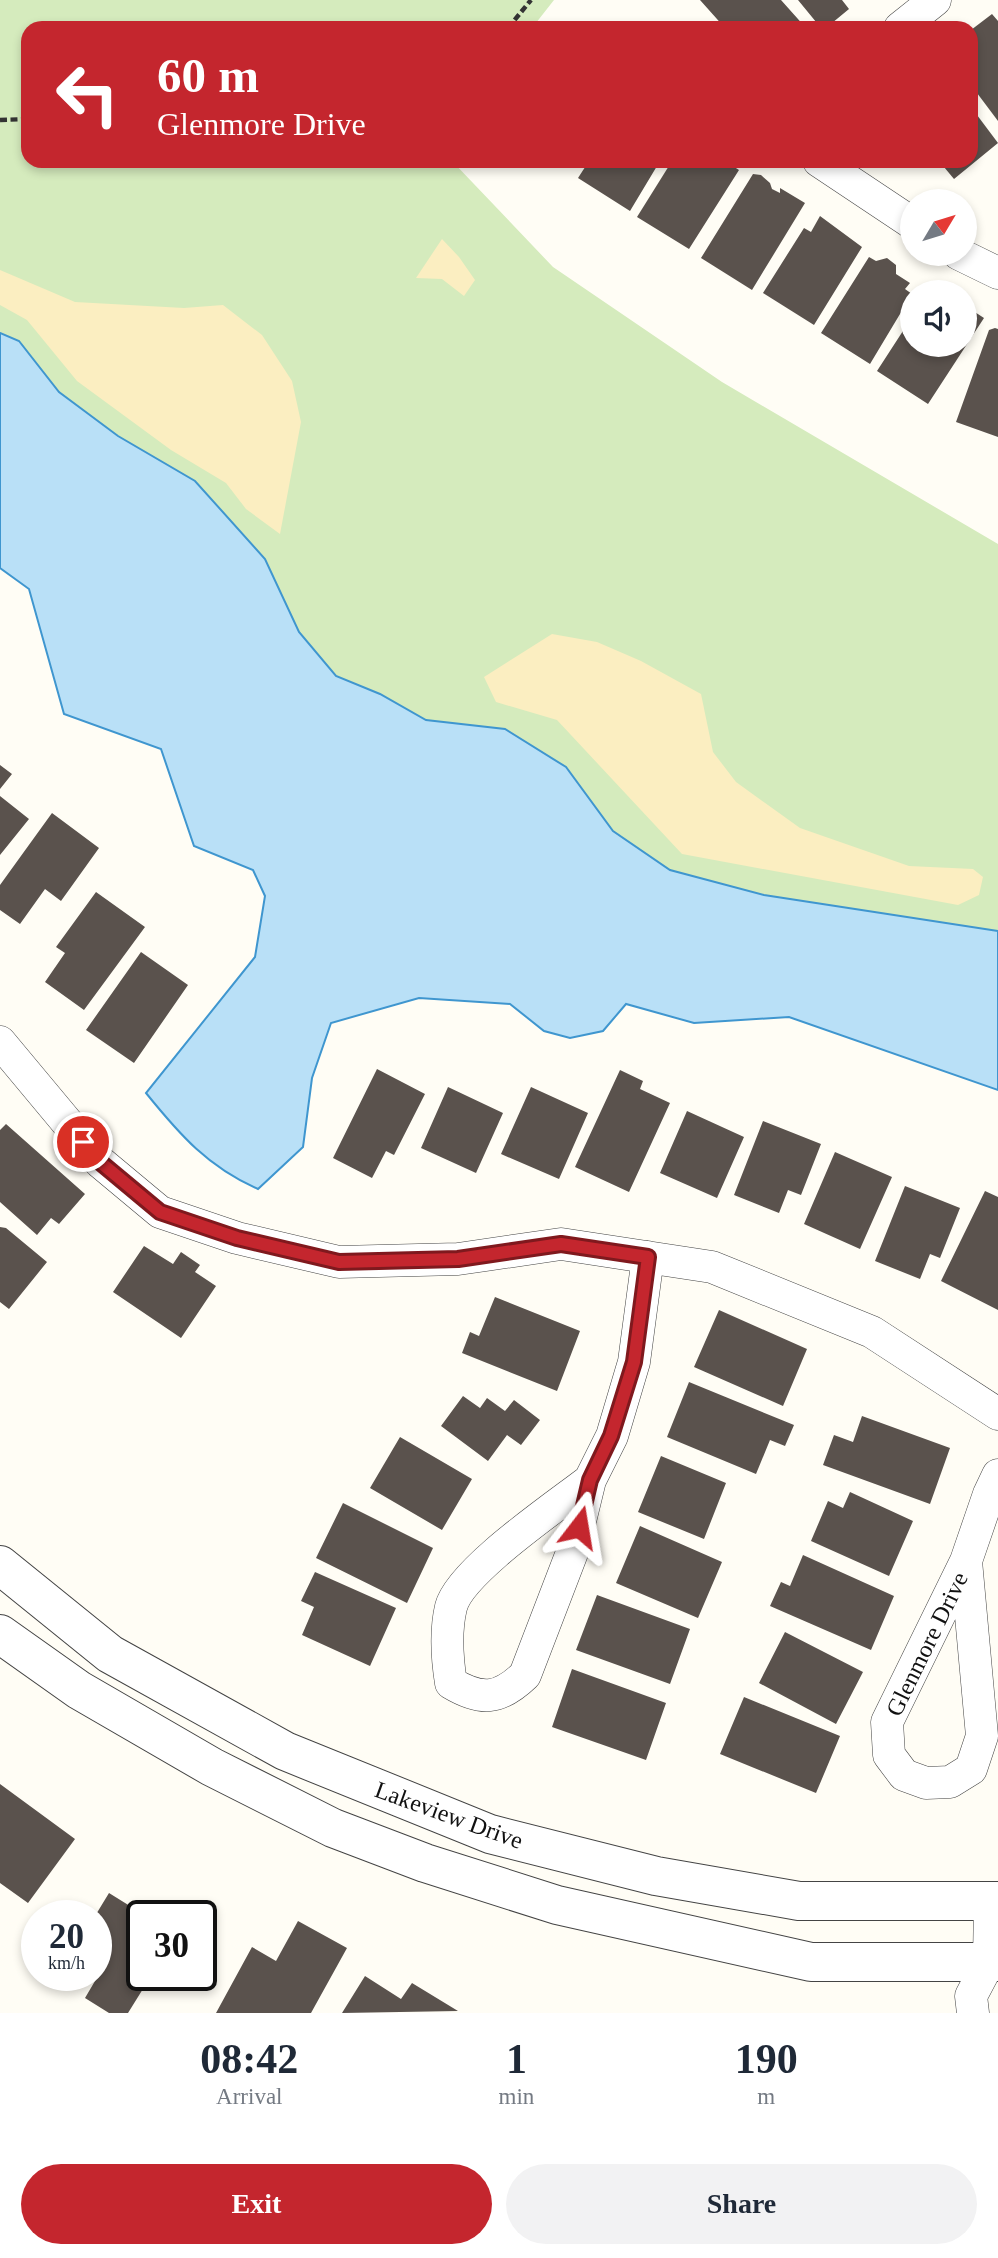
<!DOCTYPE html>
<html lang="en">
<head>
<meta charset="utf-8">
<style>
	body { margin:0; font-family:Georgia,serif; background:#f2f2f3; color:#1f2937; height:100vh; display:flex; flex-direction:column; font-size:26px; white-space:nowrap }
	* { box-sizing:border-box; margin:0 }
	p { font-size:23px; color:#747a83 }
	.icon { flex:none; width:38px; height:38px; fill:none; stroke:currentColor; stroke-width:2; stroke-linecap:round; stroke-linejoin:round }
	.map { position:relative; height:2013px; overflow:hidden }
	.side { display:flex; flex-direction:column; background:#fff; flex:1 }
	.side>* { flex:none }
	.hud { position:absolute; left:21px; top:21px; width:957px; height:147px; border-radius:21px; box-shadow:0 4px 10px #0003; background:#c4262e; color:#fff; overflow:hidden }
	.needle { width:46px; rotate:52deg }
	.tools { position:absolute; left:900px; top:189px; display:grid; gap:14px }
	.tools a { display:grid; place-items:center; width:77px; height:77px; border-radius:50%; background:#fff; box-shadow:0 4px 10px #0003; font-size:35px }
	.speed { position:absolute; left:21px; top:1900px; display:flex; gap:14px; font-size:35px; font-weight:700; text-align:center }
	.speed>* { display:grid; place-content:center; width:91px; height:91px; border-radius:50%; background:#fff; box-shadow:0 4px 10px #0003; line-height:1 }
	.speed small { font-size:18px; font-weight:400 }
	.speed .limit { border:4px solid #111; border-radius:10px; background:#fff; color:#111 }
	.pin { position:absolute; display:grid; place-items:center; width:60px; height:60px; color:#fff; margin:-30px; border:4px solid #fff; border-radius:50%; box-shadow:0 2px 7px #0007 }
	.me { position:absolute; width:77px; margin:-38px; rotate:14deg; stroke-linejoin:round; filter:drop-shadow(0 0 5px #0008) }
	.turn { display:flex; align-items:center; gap:24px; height:147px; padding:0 21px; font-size:32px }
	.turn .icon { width:91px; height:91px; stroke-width:2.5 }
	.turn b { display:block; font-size:49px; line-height:60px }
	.eta { display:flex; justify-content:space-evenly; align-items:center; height:119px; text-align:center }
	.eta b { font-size:42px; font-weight:700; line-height:49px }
	.cta { display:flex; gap:14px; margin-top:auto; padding:14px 21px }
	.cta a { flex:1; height:80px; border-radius:42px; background:#c4262e; color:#fff; font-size:28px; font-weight:700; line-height:80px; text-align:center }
	.cta a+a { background:#f2f2f3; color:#1f2937 }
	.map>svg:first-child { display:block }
	.green { fill:#d5ebbd }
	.sand { fill:#fbeec1 }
	.water { fill:#b9e0f7; stroke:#3f96cf; stroke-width:2 }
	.building { fill:#5a524d }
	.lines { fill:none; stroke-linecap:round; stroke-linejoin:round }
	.minor-casing { stroke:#444; stroke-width:33 }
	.tertiary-casing { stroke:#444; stroke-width:40 }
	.path { stroke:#333; stroke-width:4.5; stroke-dasharray:7 3.5; stroke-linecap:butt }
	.minor { stroke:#fff; stroke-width:32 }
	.tertiary { stroke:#fff; stroke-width:38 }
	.route-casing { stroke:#7f191e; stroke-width:18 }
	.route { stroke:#c4262e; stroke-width:12 }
	.labels { text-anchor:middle; stroke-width:7; stroke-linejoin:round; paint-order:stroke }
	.street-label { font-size:24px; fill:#111; stroke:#fff }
</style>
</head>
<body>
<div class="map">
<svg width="998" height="2013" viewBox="0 0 998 2013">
	<rect width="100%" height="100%" fill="#fffdf5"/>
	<path class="green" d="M0 0H554L532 28H28V161H452L553 267 722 382 998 544V931L764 895 670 870 613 831 566 767 505 729 426 720 380 694 336 676 299 632 265 559 118 436 59 392 19 341 0 333Z"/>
	<path class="sand" d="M442 239 459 257 475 280 464 296 442 279 416 278Z
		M0 270 75 302 184 308 223 305 262 335 292 381 301 422 280 534 246 509 226 483 171 450 77 381 27 320 0 305Z
		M552 634 597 642 641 661 701 694 713 752 736 782 800 828 909 866 973 869 983 877 979 895 958 905 682 854 557 720 496 702 484 677Z"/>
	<path class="water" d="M0 333 19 341 59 392 118 436 195 481 265 559 299 632 336 676 380 694 426 720 505 729 566 767 613 831 670 870 764 895 998 931V1090L789 1017 694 1023 626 1004 603 1031 570 1038 544 1031 510 1004 419 998 331 1023 312 1078 303 1147 258 1189C208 1167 180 1135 146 1093L255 957 265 896 253 870 194 846 161 749 64 714 29 589 0 568Z"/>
	<path class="building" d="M700 0H781L806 28H725Z
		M798 0H842L849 9 826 28H821Z
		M992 14 998 21V121L971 85V30Z
		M971 107 998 143 954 179 939 161H971Z
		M589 161H660L630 211 578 178Z
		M672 161H725L739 170 689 249 637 217Z
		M753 174 761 175 770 183 772 189 780 193V188L805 203 752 290 701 258Z
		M820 216 862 247 814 325 763 293 804 228 811 232Z
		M869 257 876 261 887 258 896 265V274L910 283 905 289 912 294 870 364 821 333Z
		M937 288 944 292H928L930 289Z
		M964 305 984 318 928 404 877 371 912 317V345H964Z
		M995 328 998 329V437L956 422 989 330Z
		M0 765 12 774 0 789Z
		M0 796 29 819 0 855Z
		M52 813 99 848 61 901 45 889 20 924 0 910V885Z
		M96 892 145 927 84 1010 45 982 65 953 56 947Z
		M141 952 188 985 134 1063 86 1030Z
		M377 1069 425 1094 394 1155 386 1151 372 1178 333 1158Z
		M620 1070 643 1081 640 1089 670 1103 629 1192 575 1167Z
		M448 1087 503 1113 476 1173 421 1148Z
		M531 1087 588 1113 559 1179 501 1154Z
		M687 1111 744 1137 717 1198 660 1173Z
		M763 1121 821 1144 801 1195 788 1190 779 1213 734 1195Z
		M6 1124 85 1194 59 1224 51 1218 37 1235 0 1202V1130Z
		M835 1152 892 1177 860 1249 804 1224Z
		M905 1186 960 1208 940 1258 930 1254 920 1279 875 1261Z
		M985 1191 998 1197V1310L941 1281Z
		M0 1227 6 1228 47 1262 9 1309 0 1302Z
		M144 1246 173 1264 181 1252 200 1265 195 1272 216 1286 181 1338 113 1292Z
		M495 1297 580 1331 557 1391 462 1353 470 1332 479 1336Z
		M719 1310 807 1349 783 1406 694 1367Z
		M689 1382 794 1425 785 1446 770 1440 756 1474 667 1437Z
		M463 1396 480 1408 487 1398 505 1411 514 1400 540 1420 521 1445 507 1435 488 1461 441 1426Z
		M862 1416 950 1448 930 1504 823 1465 834 1435 853 1442Z
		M400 1437 472 1479 442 1530 370 1488Z
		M661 1456 726 1483 704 1539 638 1512Z
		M850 1492 913 1521 889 1576 811 1541 828 1501 843 1508Z
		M343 1503 433 1548 407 1603 316 1558Z
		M640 1526 722 1562 698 1618 616 1583Z
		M803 1555 894 1596 871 1650 770 1606 781 1582 790 1586Z
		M315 1572 396 1608 370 1666 302 1635 314 1607 301 1601Z
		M597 1595 690 1629 670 1684 576 1650Z
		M785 1632 863 1672 836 1724 759 1683Z
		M572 1669 666 1703 646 1760 552 1727Z
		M744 1697 840 1736 816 1793 720 1754Z
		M0 1784 75 1839 28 1903 0 1883Z
		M109 1893 146 1916H142V1976H151L128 2013H109L85 1998 105 1964 96 1959 95 1916Z
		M298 1921 347 1948 311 2013H216L252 1947 276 1961Z
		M365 1976 401 1999 412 1983 458 2011 342 2013Z"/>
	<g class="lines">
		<defs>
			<path id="minor" d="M900 28 935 0
				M819 161 912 223
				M959 254 998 273
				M0 1042 100 1162 160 1212 237 1238 339 1262 458 1259 561 1244 712 1267 872 1332 998 1414
				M590 1480C558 1505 460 1571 451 1607 445 1632 447 1658 451 1683 481 1701 499 1700 525 1675L573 1550 590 1480 612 1436 634 1362 648 1257
				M966 1561 982 1736 971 1769 950 1782 926 1783 904 1775 889 1755 887 1722 966 1561 989 1494 998 1475
				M973 2013 971 1996 989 1962 990 1901"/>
			<path id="tertiary" d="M0 1565 110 1654 285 1751 490 1834 656 1876 799 1901H998
				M0 1634 79 1690 212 1767 333 1828 425 1863 557 1905 811 1962H998"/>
		</defs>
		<use href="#minor" class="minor-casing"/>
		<use href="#tertiary" class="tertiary-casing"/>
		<path class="path" d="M508 28 531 0
			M0 120 28 119"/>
		<use href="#minor" class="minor"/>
		<use href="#tertiary" class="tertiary"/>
	</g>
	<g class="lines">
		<defs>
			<path id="route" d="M83 1142 100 1162 160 1212 237 1238 339 1262 458 1259 561 1244 648 1257 634 1362 611 1436 590 1480 579 1527"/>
		</defs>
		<use href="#route" class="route-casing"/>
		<use href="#route" class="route"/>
	</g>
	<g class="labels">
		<g class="street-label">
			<text transform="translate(927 1644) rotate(-64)" y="8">Glenmore Drive</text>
			<text transform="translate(449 1815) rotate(20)" y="8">Lakeview Drive</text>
		</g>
	</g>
</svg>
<div class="tools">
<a><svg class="needle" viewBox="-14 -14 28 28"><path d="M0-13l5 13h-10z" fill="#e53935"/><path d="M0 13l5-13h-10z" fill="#747a83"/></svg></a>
<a><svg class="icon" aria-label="sound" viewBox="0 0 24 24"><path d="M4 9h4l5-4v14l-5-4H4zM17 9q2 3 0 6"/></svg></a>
</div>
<div class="speed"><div>20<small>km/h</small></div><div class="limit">30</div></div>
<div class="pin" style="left:83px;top:1142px;background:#d93025"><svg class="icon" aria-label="arrive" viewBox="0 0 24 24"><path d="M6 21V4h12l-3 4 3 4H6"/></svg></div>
<svg class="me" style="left:579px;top:1527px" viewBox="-20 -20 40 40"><path d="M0-17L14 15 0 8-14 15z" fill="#c4262e" stroke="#fff" stroke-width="4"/></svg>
<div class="hud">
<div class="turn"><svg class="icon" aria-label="left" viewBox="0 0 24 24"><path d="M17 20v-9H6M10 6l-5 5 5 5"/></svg><div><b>60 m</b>Glenmore Drive</div></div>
</div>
</div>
<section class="side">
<div class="eta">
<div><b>08:42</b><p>Arrival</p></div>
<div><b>1</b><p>min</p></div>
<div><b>190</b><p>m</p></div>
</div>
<div class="cta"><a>Exit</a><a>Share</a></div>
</section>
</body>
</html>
